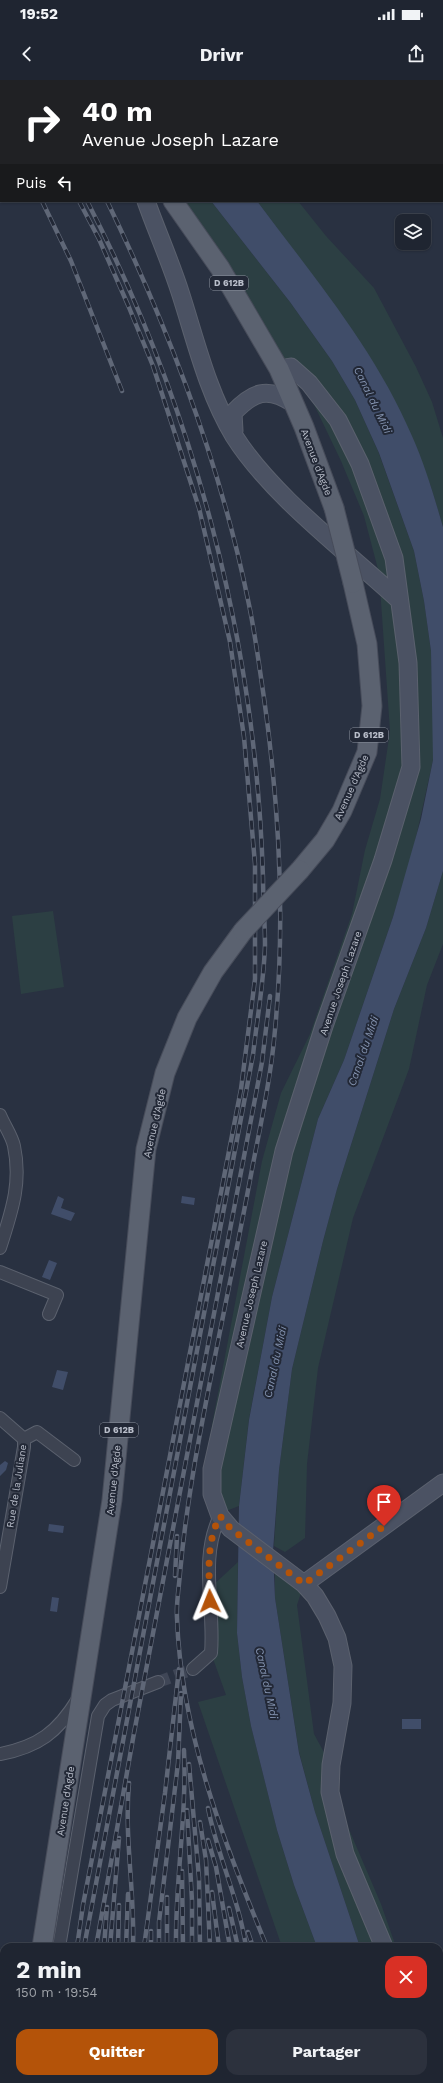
<!DOCTYPE html>
<html lang="fr">
<head>
<meta charset="utf-8">
<style>
	body { margin:0; font-family:"Work Sans",sans-serif; background:#2c313d; color:#f1f3f6; height:100vh; display:flex; flex-direction:column; font-size:15px; white-space:nowrap }
	* { box-sizing:border-box; margin:0 }
	p { font-size:13px; color:#a1a5ab }
	.icon { flex:none; width:22px; height:22px; fill:none; stroke:currentColor; stroke-width:2; stroke-linecap:round; stroke-linejoin:round }
	.map { position:relative; flex:1; overflow:hidden }
	.panel { position:absolute; left:0px; top:1863px; width:443px; height:140px; display:flex; flex-direction:column; background:#1f2531; border-radius:12px 12px 0 0; box-shadow:0 1px 3px #0004,0 0 0 1px #3c424d }
	.panel>* { flex:none }
	.guide { position:absolute; left:0px; top:0px; width:443px; height:122px; box-shadow:0 1px 3px #0004,0 0 0 1px #3c424d; background:#202124; color:#fff; overflow:hidden }
	.controls { position:absolute; left:395px; top:134px; display:grid; gap:8px }
	.controls a { display:grid; place-items:center; width:36px; height:36px; border-radius:8px; background:#1f2531; box-shadow:0 1px 3px #0004,0 0 0 1px #3c424d; font-size:20px }
	.pin { position:absolute; display:grid; place-items:center; width:34px; height:34px; color:#fff; margin:-41px -17px; border-radius:50% 50% 50% 0; rotate:-45deg; box-shadow:0 0 4px #0007 }
	.pin .icon { rotate:45deg }
	.me { position:absolute; width:44px; margin:-22px; rotate:358deg; stroke-linejoin:round; filter:drop-shadow(0 0 3px #0008) }
	.turn { display:flex; align-items:center; gap:14px; height:84px; padding:0 16px; font-size:18px }
	.turn .icon { width:52px; height:52px; stroke-width:2.5 }
	.turn b { display:block; font-size:28px; line-height:34px }
	.then { display:flex; align-items:center; height:38px; padding:0 16px; background:#0003; gap:8px; font-size:15px }
	.round { display:grid; place-items:center; flex:none; width:42px; height:42px; border-radius:12px; background:#2c313d }
	.headline { display:flex; align-items:center; justify-content:space-between; height:68px; padding:0 16px }
	h1 { font-size:24px; font-weight:700; line-height:30px }
	.primary-button { display:flex; gap:8px; margin-top:auto; padding:8px 16px }
	.primary-button a { flex:1; height:46px; border-radius:12px; background:#b45309; color:#fff; font-size:16px; font-weight:700; line-height:46px; text-align:center }
	.primary-button a+a { background:#2c313d; color:#f1f3f6 }
	.status { display:flex; justify-content:space-between; align-items:center; height:28px; padding:0 20px; background:#1f2531; direction:ltr }
	.status svg { height:11px; fill:currentColor }
	header { display:flex; justify-content:space-between; align-items:center; height:52px; padding:0 16px; background:#1f2531; font-size:18px; font-weight:700 }
	.map>svg:first-child { display:block }
	.green { fill:#2c3f43 }
	.water { fill:#404d69 }
	.lines { fill:none; stroke-linecap:round; stroke-linejoin:round }
	.street-tunnel { stroke:#3f4656; stroke-width:12; stroke-dasharray:12 6; stroke-linecap:butt }
	.street-casing { stroke:#5b616e; stroke-width:14 }
	.secondary-casing { stroke:#5b616e; stroke-width:19 }
	.primary-casing { stroke:#474c5a; stroke-width:21 }
	.street { stroke:#3d4351; stroke-width:12 }
	.secondary { stroke:#4b5263; stroke-width:17 }
	.primary { stroke:#5b6270; stroke-width:19 }
	.rail-casing { stroke:#5f6777; stroke-width:4.5 }
	.rail { stroke:#222836; stroke-width:3; stroke-dasharray:9; stroke-linecap:butt }
	.primary-bridge-casing { stroke:#474c5a; stroke-width:21; stroke-linecap:butt }
	.primary-bridge { stroke:#5b6270; stroke-width:19 }
	.route { stroke:#b45309; stroke-width:7; stroke-dasharray:0 12.6 }
	.labels { text-anchor:middle; stroke-width:4; stroke-linejoin:round; paint-order:stroke }
	.shield { fill:#222836; stroke:#8c929e; stroke-width:1 }
	.shield-label { font-size:9px; font-weight:bold; fill:#babfcb }
	.street-label { font-size:10px; fill:#babfcb; stroke:#222836 }
	.water-label { font-size:11px; font-style:italic; fill:#8493b0; stroke:#222836 }
</style>
</head>
<body>
<div class="status"><b>19:52</b><svg viewBox="0 0 49 12"><path d="M0 12V9h3v3zM5 12V6h3v6zM10 12V3h3v9zM15 12V0h3v12zM26 1h20v11H26zM47 4h2v5h-2z"/></svg></div>
<header><svg class="icon" aria-label="back" viewBox="0 0 24 24"><path d="M15 5l-7 7 7 7"/></svg>Drivr<svg class="icon" aria-label="share" viewBox="0 0 24 24"><path d="M12 15V3M7 8l5-5 5 5M5 13v7h14v-7"/></svg></header>
<div class="map">
<svg width="443" height="2003" viewBox="0 0 443 2003">
	<rect width="100%" height="100%" fill="#293141"/>
	<path class="green" d="M173 121H211L290 222 332 281 355 320 378 371 414 471 424 521 431 571 433 623V680L413 771 393 837 344 980 318 1039 272 1217 249 1339 239 1426 226 1431 205 1398 212 1345 262 1081 281 1013 310 954 352 834 365 770 380 719 390 651 379 493 364 436 341 381 308 312 259 248Z
		M257 121H298L326 156 374 208 416 287 432 322 443 358V447L430 404 351 249Z
		M443 791V864L427 905 409 989 353 1138 318 1288 307 1384 305 1458 285 1472 274 1466 279 1390 292 1289 323 1161 337 1109 394 929 426 848Z
		M53 831 64 907 21 914 12 836Z
		M238 1482 237 1553 242 1597 251 1646 277 1750 294 1805 317 1867H282L198 1622 226 1615 211 1573 210 1508Z
		M275 1491 304 1504 297 1525 314 1654 331 1685 339 1726 381 1824 396 1867H360L315 1732 299 1672 275 1518Z
		M439 1986 443 1996V2003H415L413 1999H439Z
		M326 1999H371L373 2003H328Z"/>
	<path class="water" d="M211 121H257C312 195 375 269 412 356 425 385 434 416 443 447V791L426 848 394 929 337 1109 323 1161 292 1289 279 1390 273 1471 275 1518 299 1673 315 1732 360 1867H317L294 1805 277 1750 251 1646 242 1597 237 1553 239 1426 249 1340 272 1217 318 1039 344 980 393 837 421 739 433 680 431 571 424 521 414 471 379 373 355 320 332 281 290 222Z
		M58 1116 64 1119 61 1128 75 1133 71 1141 51 1134Z
		M182 1116 195 1118 194 1125 181 1123Z
		M49 1180 57 1183 50 1200 42 1197Z
		M57 1290 68 1292 63 1310 52 1307Z
		M5 1381 8 1383 6 1390 0 1396V1385Z
		M49 1444 64 1446 63 1453 48 1451Z
		M52 1517 59 1518 57 1532 50 1531Z
		M402 1639H421V1649H402Z
		M371 1999H413L415 2003H372Z"/>
	<g class="lines">
		<path class="street-tunnel" d="M158 1602 193 1589"/>
		<defs>
			<path id="street" d="M0 1035C4 1045 12 1056 14 1066 22 1104 11 1133 0 1168
				M0 1192 57 1215 49 1234
				M0 1338 24 1359V1367L0 1507
				M24 1359 37 1352 74 1380
				M193 1589 211 1573C215 1528 199 1478 220 1436
				M0 1674C38 1667 58 1652 78 1619
				M59 1867 98 1636 105 1625 112 1620 158 1602"/>
			<path id="secondary" d="M146 121C157 152 171 183 181 215 196 262 208 313 234 356 272 416 346 471 399 520
				M279 289 291 287 309 303 338 340 360 384 394 478 408 583 411 687 383 780 324 946 284 1071 212 1389V1414L220 1436 231 1449 304 1504 315 1516 327 1536 337 1558 343 1586 342 1623 331 1685 330 1712 345 1774 384 1867
				M234 351 233 333C253 312 267 306 293 323
				M304 1504 443 1403
				M438 1999 440 2003"/>
			<path id="primary" d="M80 0V1
				M173 121 220 188 279 289 304 347 334 428
				M300 790 325 760 342 731 367 672 372 626 367 564 353 503
				M42 1867 112 1420 146 1069 165 993 187 938 213 892 243 851
				M16 2003 17 1999"/>
		</defs>
		<use href="#street" class="street-casing"/>
		<use href="#secondary" class="secondary-casing"/>
		<use href="#primary" class="primary-casing"/>
		<use href="#street" class="street"/>
		<use href="#secondary" class="secondary"/>
		<use href="#primary" class="primary"/>
		<defs>
			<path id="rail" d="M9 0 10 1
				M16 0 17 1
				M39 0 40 1
				M0 45 1 47
				M42 121 71 181 122 311
				M107 121C168 247 220 383 248 520 255 552 259 585 264 618 280 732 286 846 274 960 270 1002 261 1043 253 1084 236 1176 216 1267 199 1359 191 1403 184 1448 180 1493 179 1508 176 1523 177 1538 181 1652 224 1763 267 1867
				M175 1496 177 1456
				M189 1684 199 1798 200 1867
				M129 1703C124 1758 135 1812 133 1867
				M208 1728C217 1775 239 1819 246 1867
				M187 1730 192 1821V1867
				M200 1742 206 1780 210 1867
				M208 1760 216 1787 230 1867
				M182 1791 183 1867
				M212 1812 219 1867
				M167 1817V1867
				M229 1828 238 1867
				M151 1851V1867
				M248 1852 253 1867
				M77 1867 83 1825 241 1009 255 899V784L244 657 230 562 199 428 153 286 128 225 99 159 79 121
				M84 1867 253 975C257 939 264 901 265 865 265 843 263 820 263 798 256 563 195 330 87 121
				M96 1867 134 1653 262 982 270 916
				M104 1867 107 1827
				M110 1867 119 1758
				M118 1867 119 1825
				M126 1867 128 1814
				M144 1867 165 1713 179 1589
				M159 1867V1842L178 1683 181 1613
				M176 1867C175 1801 187 1736 184 1670
				M153 1999V2003
				M160 1999 161 2003
				M168 1999V2003
				M176 1999V2003
				M184 1999V2003
				M193 1999V2003
				M201 1999V2003
				M213 1999V2003
				M276 1999V2003
				M295 1999 296 2003
				M309 1999V2003
				M319 1999 321 2003
				M59 2003V1999
				M66 2003V1999
				M81 2003V1999
				M87 2003V1999
				M96 2003V1999
				M103 2003V1999
				M111 2003 112 1999
				M119 2003V1999
				M129 2003 130 1999
				M223 2003V1999
				M232 2003V1999
				M242 2003V1999
				M251 2003V1999
				M260 2003V1999
				M269 2003V1999"/>
		</defs>
		<use href="#rail" class="rail-casing"/>
		<use href="#rail" class="rail"/>
		<defs>
			<path id="primary-bridge" d="M334 428 353 503
				M243 851 300 790"/>
		</defs>
		<use href="#primary-bridge" class="primary-bridge-casing"/>
		<use href="#primary-bridge" class="primary-bridge"/>
	</g>
	<g class="lines">
		<path class="route" d="M210 1521C209 1491 206 1463 220 1436L231 1449 304 1504 384 1446"/>
	</g>
	<g class="labels">
		<g class="shield">
			<rect x="210" y="196" width="38" height="14" rx="3"/>
			<rect x="350" y="648" width="38" height="14" rx="3"/>
			<rect x="100" y="1343" width="38" height="14" rx="3"/>
		</g>
		<g class="shield-label">
			<text x="229" y="206">D 612B</text>
			<text x="369" y="658">D 612B</text>
			<text x="119" y="1353">D 612B</text>
		</g>
		<g class="street-label">
			<text transform="translate(317 382) rotate(69)" y="4">Avenue d'Agde</text>
			<text transform="translate(351 707) rotate(-66)" y="4">Avenue d'Agde</text>
			<text transform="translate(340 903) rotate(-71)" y="4">Avenue Joseph Lazare</text>
			<text transform="translate(154 1043) rotate(-77)" y="4">Avenue d'Agde</text>
			<text transform="translate(251 1214) rotate(-77)" y="4">Avenue Joseph Lazare</text>
			<text transform="translate(113 1400) rotate(-84)" y="4">Avenue d'Agde</text>
			<text transform="translate(16 1406) rotate(-81)" y="4">Rue de la Juliane</text>
			<text transform="translate(65 1721) rotate(-81)" y="4">Avenue d'Agde</text>
		</g>
		<g class="water-label">
			<text transform="translate(373 320) rotate(64)" y="4">Canal du Midi</text>
			<text transform="translate(363 971) rotate(-71)" y="4">Canal du Midi</text>
			<text transform="translate(275 1282) rotate(-78)" y="4">Canal du Midi</text>
			<text transform="translate(267 1603) rotate(78)" y="4">Canal du Midi</text>
		</g>
	</g>
</svg>
<div class="controls">
<a><svg class="icon" aria-label="layers" viewBox="0 0 24 24"><path d="M12 4l9 5-9 5-9-5zM3 14l9 5 9-5"/></svg></a>
</div>
<div class="pin" style="left:384px;top:1446px;background:#d93025"><svg class="icon" aria-label="arrive" viewBox="0 0 24 24"><path d="M6 21V4h12l-3 4 3 4H6"/></svg></div>
<svg class="me" style="left:210px;top:1521px" viewBox="-20 -20 40 40"><path d="M0-17L14 15 0 8-14 15z" fill="#b45309" stroke="#fff" stroke-width="4"/></svg>
<div class="guide">
<div class="turn"><svg class="icon" aria-label="right" viewBox="0 0 24 24"><path d="M7 20v-9h11M14 6l5 5-5 5"/></svg><div><b>40 m</b>Avenue Joseph Lazare</div></div>
<div class="then">Puis<svg class="icon" aria-label="left" viewBox="0 0 24 24"><path d="M17 20v-9H6M10 6l-5 5 5 5"/></svg></div>
</div>
<section class="panel">
<div class="headline"><div><h1>2 min</h1><p>150 m · 19:54</p></div><a class="round" style="background:#d93025;color:#fff"><svg class="icon" aria-label="close" viewBox="0 0 24 24"><path d="M6 6l12 12M18 6L6 18"/></svg></a></div>
<div class="primary-button"><a>Quitter</a><a>Partager</a></div>
</section>
</div>
</body>
</html>
